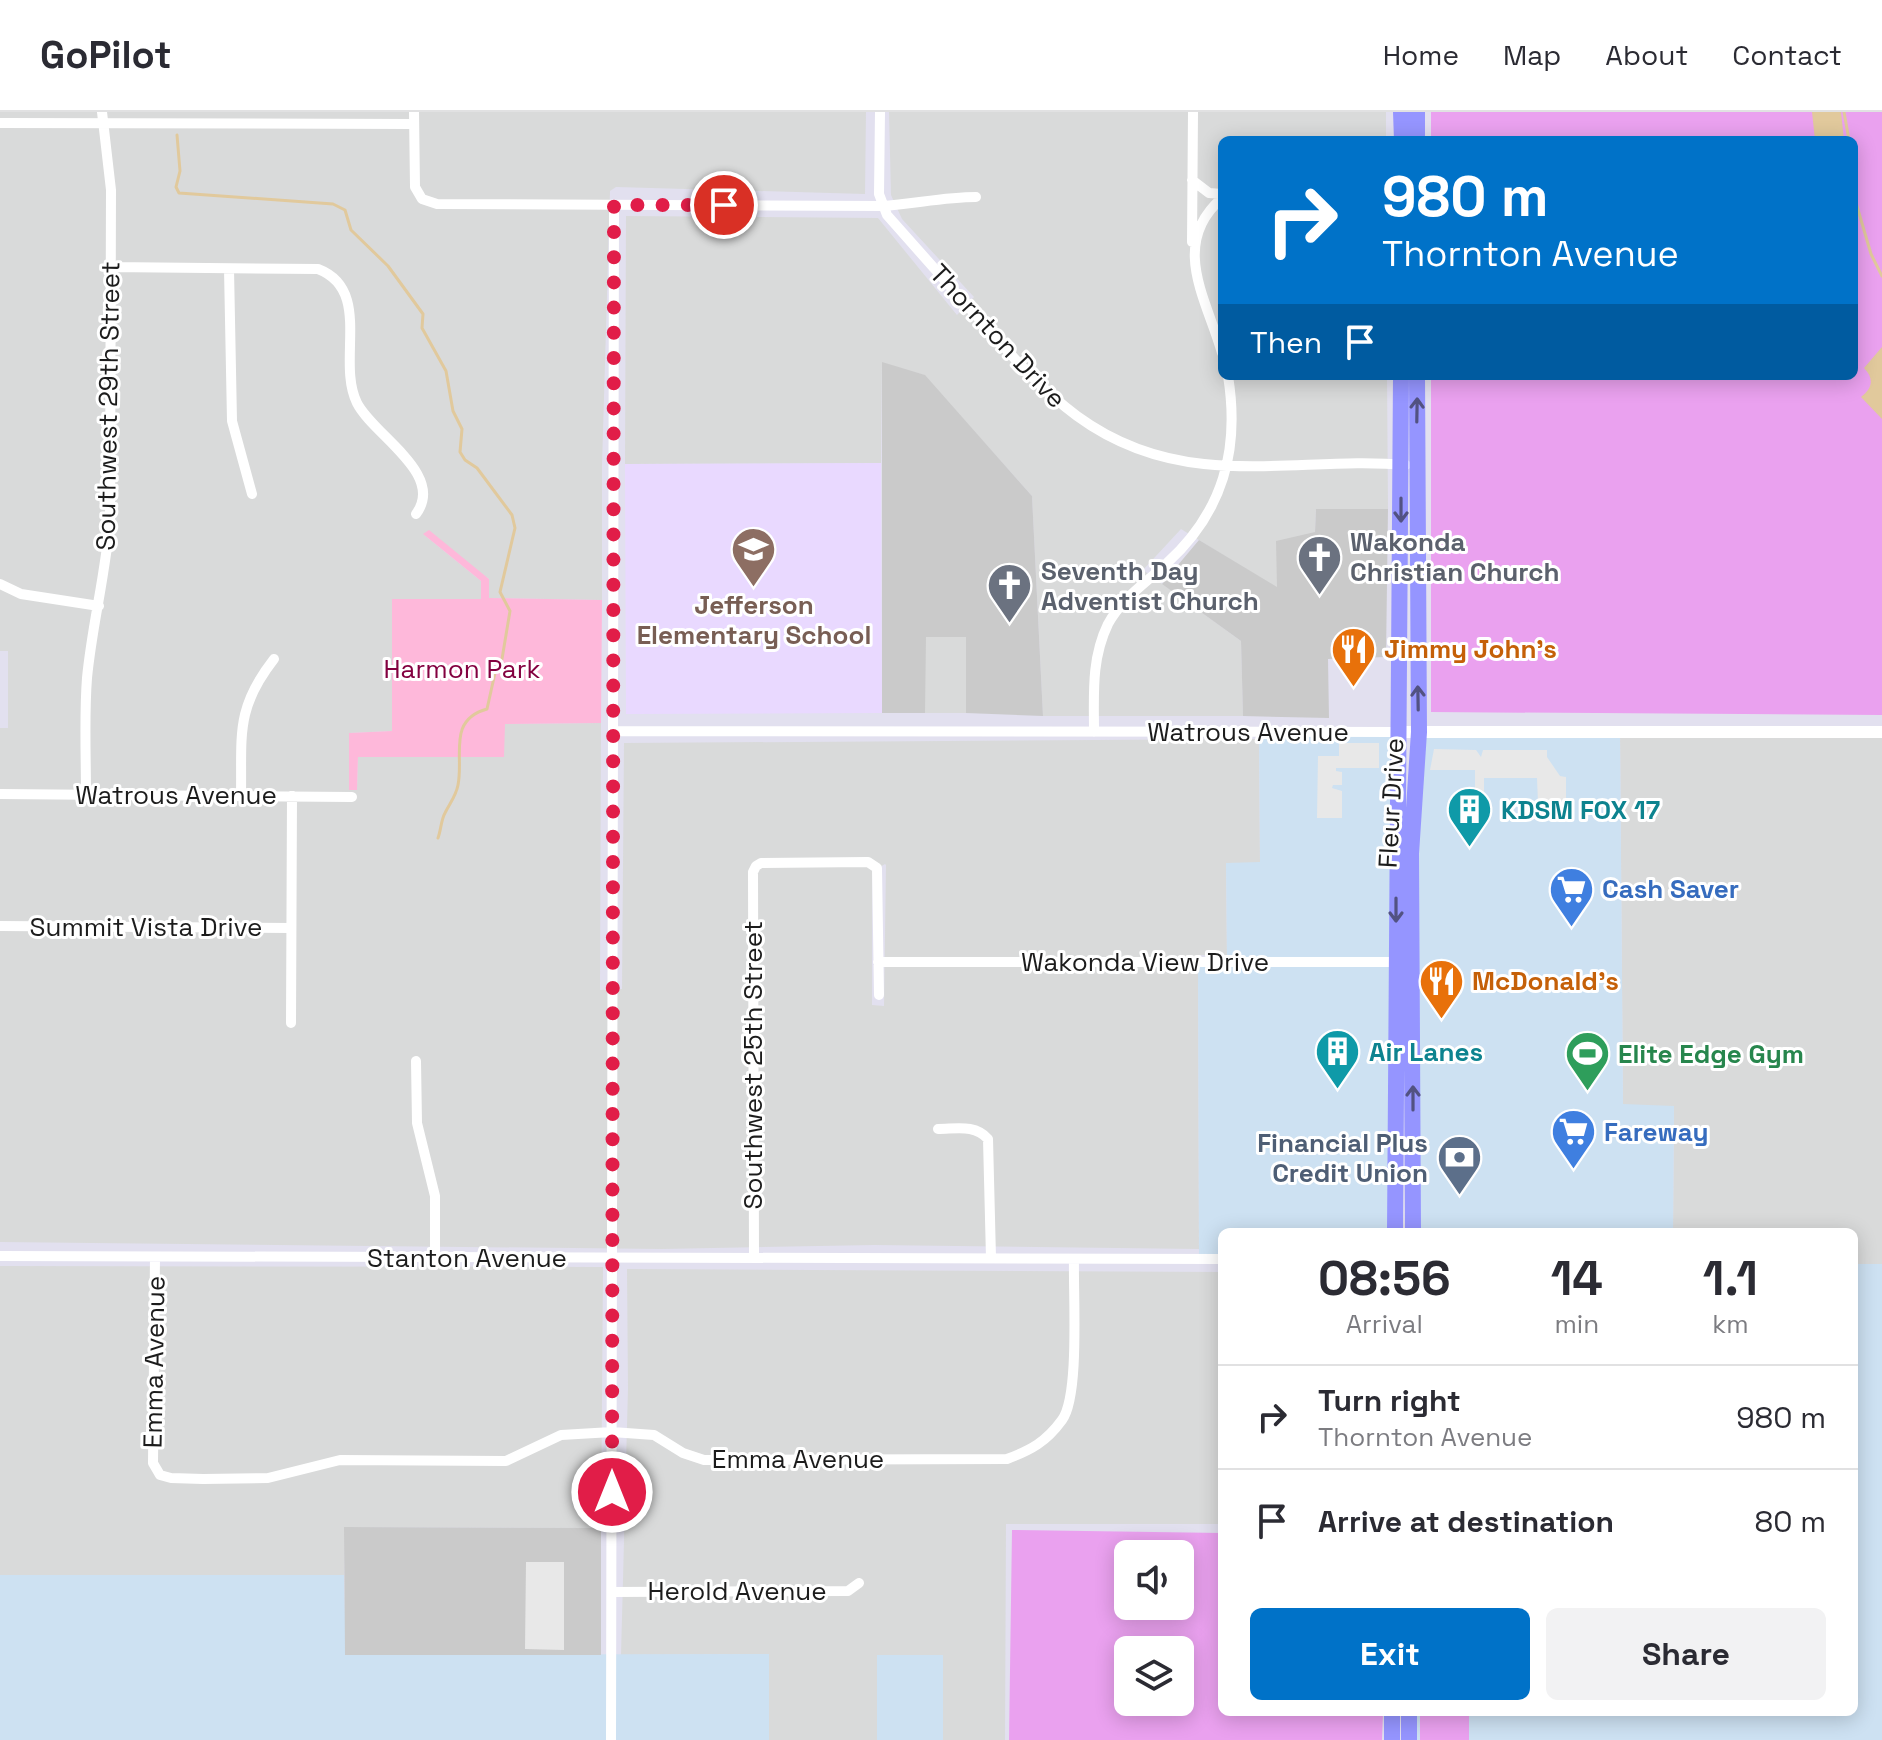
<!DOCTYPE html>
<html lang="en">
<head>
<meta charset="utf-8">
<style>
	body { margin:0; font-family:"Space Grotesk",sans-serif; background:#f2f2f3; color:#2b2b33; height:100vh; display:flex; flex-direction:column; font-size:30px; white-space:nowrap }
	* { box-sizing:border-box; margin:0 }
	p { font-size:26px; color:#7c7c81 }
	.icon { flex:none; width:44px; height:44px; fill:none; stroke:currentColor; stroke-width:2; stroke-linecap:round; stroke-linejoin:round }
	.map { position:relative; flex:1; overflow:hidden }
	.side { position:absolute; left:1218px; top:1116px; width:640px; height:488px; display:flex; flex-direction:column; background:#fff; border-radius:12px; box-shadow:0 4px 20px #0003 }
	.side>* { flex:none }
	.guide { position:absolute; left:1218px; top:24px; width:640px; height:244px; border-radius:12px; box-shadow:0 4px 20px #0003; background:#0072c8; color:#fff; overflow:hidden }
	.buttons { position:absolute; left:1114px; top:1428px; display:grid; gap:16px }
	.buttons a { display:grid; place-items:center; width:80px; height:80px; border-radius:12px; background:#fff; box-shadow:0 4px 20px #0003; font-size:40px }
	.pin { position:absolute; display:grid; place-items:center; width:68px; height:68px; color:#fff; margin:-34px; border:4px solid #fff; border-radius:50%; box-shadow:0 2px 8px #0007 }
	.me { position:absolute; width:88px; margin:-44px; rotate:0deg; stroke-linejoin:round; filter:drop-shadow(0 0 6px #0008) }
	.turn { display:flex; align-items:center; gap:28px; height:168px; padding:0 32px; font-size:36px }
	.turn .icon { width:104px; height:104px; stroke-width:2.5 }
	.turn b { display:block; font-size:56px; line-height:68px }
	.then { display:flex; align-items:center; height:76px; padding:0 32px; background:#0003; gap:16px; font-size:30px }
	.eta { display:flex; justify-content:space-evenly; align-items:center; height:136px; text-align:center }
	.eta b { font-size:48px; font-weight:700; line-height:56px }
	.cta { display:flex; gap:16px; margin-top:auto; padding:16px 32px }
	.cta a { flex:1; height:92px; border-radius:12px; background:#0072c8; color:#fff; font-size:32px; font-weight:700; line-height:92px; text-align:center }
	.cta a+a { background:#f2f2f3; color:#2b2b33 }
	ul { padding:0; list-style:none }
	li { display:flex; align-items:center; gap:24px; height:104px; padding:0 32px; border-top:2px solid #e1e1e2 }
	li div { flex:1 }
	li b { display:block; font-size:30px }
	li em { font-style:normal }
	header { display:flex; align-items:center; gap:48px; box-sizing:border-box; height:112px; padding:0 40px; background:#fff; border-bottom:2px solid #e1e1e2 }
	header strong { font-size:38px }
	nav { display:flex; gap:44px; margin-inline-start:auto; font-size:28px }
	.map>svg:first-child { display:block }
	.residential { fill:#d9dada; fill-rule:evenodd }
	.commercial { fill:#cde1f2 }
	.education { fill:#e9d9ff }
	.religious { fill:#cacaca }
	.grass { fill:#eaa1ef; fill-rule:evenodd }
	.park { fill:#feb8da }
	.parking { fill:#e8e8e8 }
	.water { fill:#e1c99c }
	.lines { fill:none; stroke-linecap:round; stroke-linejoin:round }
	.stream { stroke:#e1c99c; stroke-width:3 }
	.minor { stroke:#fff; stroke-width:10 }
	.tertiary { stroke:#fff; stroke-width:12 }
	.primary { stroke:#9595ff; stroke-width:16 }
	.oneway { stroke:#525282 }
	.route { stroke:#e11d48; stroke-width:14; stroke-dasharray:0 25.2 }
	.labels { text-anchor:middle; stroke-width:6; stroke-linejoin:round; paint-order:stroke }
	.street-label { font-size:26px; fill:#1c1c1c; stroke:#fff }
	.worship-label { font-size:26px; font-weight:bold; fill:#5b616d; stroke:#fff; text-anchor:start }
	.education-label { font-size:26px; font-weight:bold; fill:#785e54; stroke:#fff }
	.food-label { font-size:26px; font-weight:bold; fill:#c56008; stroke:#fff; text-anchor:start }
	.park-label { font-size:26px; fill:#830140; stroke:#fff }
	.culture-label { font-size:26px; font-weight:bold; fill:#0d838f; stroke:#fff; text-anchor:start }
	.shop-label { font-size:26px; font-weight:bold; fill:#366cbe; stroke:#fff; text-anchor:start }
	.leisure-label { font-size:26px; font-weight:bold; fill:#27864d; stroke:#fff; text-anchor:start }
	.service-label { font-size:26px; font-weight:bold; fill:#4e5e75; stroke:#fff; text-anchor:end }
</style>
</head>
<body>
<header>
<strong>GoPilot</strong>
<nav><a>Home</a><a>Map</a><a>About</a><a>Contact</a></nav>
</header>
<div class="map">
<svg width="1882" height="1628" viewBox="0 0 1882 1628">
	<rect width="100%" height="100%" fill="#e2e0ef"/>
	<path class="residential" d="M0 0H866L865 82 616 75 610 79 602 354V488L489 486V467L423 422 481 469V487H392V619L349 621V678H357L358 645H504V612L601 611 600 878 622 877 624 631 1259 627 1260 751H1226L1227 844 1198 843 1199 1137 875 1133 662 1137 0 1130V616H8V539H0ZM885 752 886 753 884 894 872 893V760Z
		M889 0H1386V28H1222V264H1387L1388 397H1316L1315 420 1277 476 1181 417 1143 458 1241 529 1243 604H1043L1032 384 924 263 882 251 881 351 625 352 626 104 878 106 957 203 974 185 902 107 891 83Z
		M925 525H967L966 601H925Z
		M1620 620H1882V1152H1854V1120H1673L1674 995 1623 993Z
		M0 1154 603 1155 601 1416 345 1415 344 1463H0Z
		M627 1157 1222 1160V1412H1006L1005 1628H943V1544H877V1628H769V1542L621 1543 628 1276Z"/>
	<path class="commercial" d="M1259 619 1397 620 1395 1120H1222V1147H1199L1198 850H1227L1226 751 1260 750Z
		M1419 620H1620L1623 992 1674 994 1673 1120H1413Z
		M1854 1152H1882V1628H1409V1600H1854Z
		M0 1463H344L346 1543 769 1542V1628H0Z
		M877 1543H943V1628H877Z"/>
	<path class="education" d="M881 351 882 601 626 602 625 352Z"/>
	<path class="religious" d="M882 250 925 263 1032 384 1043 604 966 601V525H926L925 601H882Z
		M1316 397H1388L1386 545 1328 547 1329 606 1243 604 1241 529 1162 472 1199 428 1277 475 1276 429 1315 420Z
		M344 1415 601 1416V1543H345Z"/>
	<path class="grass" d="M1431 0H1882V603L1431 600V264H1854V28H1431Z
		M1012 1418 1222 1421V1600H1383L1382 1628H1009ZM1128 1442H1180V1494H1128ZM1128 1538H1180V1590H1128Z
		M1420 1600H1469V1628H1420Z"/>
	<path class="park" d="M429 418 489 467V486L602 488 601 611 505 612 504 645H358L357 678H349V621L392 619V487H481V469L423 422Z"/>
	<path class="parking" d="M1339 631H1379V656H1336V659L1342 660V673H1333L1332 676 1342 679V706H1317L1318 644H1339Z
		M1434 637 1476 638 1481 645 1483 638H1547V645L1560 664 1566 665V705H1559L1545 691H1538L1537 666H1484V695H1475V658H1430Z
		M526 1450H564V1538L525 1537Z"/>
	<path class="water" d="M1812 0H1841L1844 28H1815Z
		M1882 235V307L1861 285C1873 276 1874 266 1864 256Z"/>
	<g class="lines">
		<path class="stream" d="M1844 0 1849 28
			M177 23 180 59 176 75 179 81 333 92 345 98 351 118 388 154 423 202 422 216 446 259 453 299 462 317 460 340 465 348 477 356 512 403 515 416 500 480 510 499 502 547 495 561 487 597C447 608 464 644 458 673 456 684 450 691 445 701 441 708 441 718 438 726
			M1854 84 1871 142 1882 164"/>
		<path class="minor" d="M414 0 415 75 422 87 437 92 882 94C914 92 944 85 976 85
			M880 0 879 82 887 103C918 138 949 173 980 208 1046 283 1098 341 1204 352 1271 359 1339 347 1406 353
			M0 11 414 12
			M1192 68 1209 81 1222 82
			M1222 86C1169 132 1207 188 1222 241
			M1192 130 1193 0
			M110 155 318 157C373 178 336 249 357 291 373 323 446 362 416 402
			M229 157 232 309 252 382
			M0 472 21 482 99 494
			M614 619 1397 620
			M1094 620C1094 583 1091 547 1108 512 1122 486 1146 471 1167 451 1223 400 1240 338 1228 264
			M0 682 352 685
			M86 682C86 643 84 604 87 566 92 513 106 461 110 407L111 78 102 0
			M241 684C242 623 235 597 274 547
			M0 814 291 816
			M878 850H1402
			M291 911 292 684
			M416 949 417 1011 435 1084V1146
			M938 1017C956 1017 975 1012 988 1027L991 1146
			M0 1144 1222 1147
			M155 1145 153 1351 160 1363 171 1366 203 1367 268 1366 340 1348 506 1349 561 1323 612 1320 654 1323 683 1341 704 1348 1007 1347C1031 1338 1046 1330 1062 1308 1080 1284 1073 1181 1074 1147
			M754 1146 753 760 756 754 761 751 868 750 877 756 879 883
			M612 1480 848 1479 859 1471
			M611 1628 614 93"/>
		<path class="tertiary" d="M1397 620H1882"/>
		<path class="primary" d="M1401 0 1402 28
			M1417 28V0
			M1395 1120 1401 264
			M1413 1120 1411 742 1419 620 1417 264
			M1392 1628V1600
			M1409 1628V1600"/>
	</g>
	<defs><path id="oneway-shaft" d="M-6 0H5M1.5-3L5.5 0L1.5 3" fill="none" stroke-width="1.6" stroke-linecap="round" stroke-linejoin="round" transform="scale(2)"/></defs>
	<g class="oneway">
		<use href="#oneway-shaft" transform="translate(1417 298) rotate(-89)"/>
		<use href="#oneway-shaft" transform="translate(1401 398) rotate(90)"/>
		<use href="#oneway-shaft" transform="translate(1418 586) rotate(-91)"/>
		<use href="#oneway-shaft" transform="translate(1396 798) rotate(90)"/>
		<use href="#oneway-shaft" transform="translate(1413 986) rotate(-90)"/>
	</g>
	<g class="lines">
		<path class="route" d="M612 1380 614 93H724"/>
	</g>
	<defs>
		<symbol id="school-pin" viewBox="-11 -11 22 30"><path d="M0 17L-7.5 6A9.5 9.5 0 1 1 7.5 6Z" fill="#8d6e63" stroke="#fff"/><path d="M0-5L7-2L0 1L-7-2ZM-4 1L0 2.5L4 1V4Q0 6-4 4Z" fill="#fff"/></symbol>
		<symbol id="church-pin" viewBox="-11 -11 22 30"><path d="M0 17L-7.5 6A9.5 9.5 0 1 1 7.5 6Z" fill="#6b7280" stroke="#fff"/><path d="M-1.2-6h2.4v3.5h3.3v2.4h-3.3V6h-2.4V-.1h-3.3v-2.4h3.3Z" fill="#fff"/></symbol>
		<symbol id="restaurant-pin" viewBox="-11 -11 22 30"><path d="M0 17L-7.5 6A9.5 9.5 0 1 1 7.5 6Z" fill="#e8710a" stroke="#fff"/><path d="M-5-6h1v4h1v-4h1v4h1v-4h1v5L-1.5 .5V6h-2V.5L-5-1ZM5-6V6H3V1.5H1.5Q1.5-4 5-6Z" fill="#fff"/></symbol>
		<symbol id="building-pin" viewBox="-11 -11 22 30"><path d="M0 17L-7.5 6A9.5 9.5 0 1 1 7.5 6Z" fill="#0f9aa8" stroke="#fff"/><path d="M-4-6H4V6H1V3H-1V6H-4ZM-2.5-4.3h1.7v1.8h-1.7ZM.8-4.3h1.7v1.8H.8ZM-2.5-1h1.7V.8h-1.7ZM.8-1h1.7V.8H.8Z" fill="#fff"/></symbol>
		<symbol id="supermarket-pin" viewBox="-11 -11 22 30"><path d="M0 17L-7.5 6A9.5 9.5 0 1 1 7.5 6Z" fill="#3f7fe0" stroke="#fff"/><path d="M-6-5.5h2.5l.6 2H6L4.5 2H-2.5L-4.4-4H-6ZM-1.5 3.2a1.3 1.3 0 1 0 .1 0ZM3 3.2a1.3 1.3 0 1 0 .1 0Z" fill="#fff"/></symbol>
		<symbol id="stadium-pin" viewBox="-11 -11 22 30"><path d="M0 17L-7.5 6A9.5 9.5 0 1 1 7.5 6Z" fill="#2e9e5b" stroke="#fff"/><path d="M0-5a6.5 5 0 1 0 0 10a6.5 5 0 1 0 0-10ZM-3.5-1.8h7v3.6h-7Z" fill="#fff"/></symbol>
		<symbol id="bank-pin" viewBox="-11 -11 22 30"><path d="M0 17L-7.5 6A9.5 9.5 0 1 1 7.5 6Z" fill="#5c6f8a" stroke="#fff"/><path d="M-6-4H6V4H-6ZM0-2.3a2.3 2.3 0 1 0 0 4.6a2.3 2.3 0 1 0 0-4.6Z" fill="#fff"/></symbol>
	</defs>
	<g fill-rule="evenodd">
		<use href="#school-pin" x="728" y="412" width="51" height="69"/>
		<use href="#church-pin" x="1294" y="420" width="51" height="69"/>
		<use href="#church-pin" x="984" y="448" width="51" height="69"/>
		<use href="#restaurant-pin" x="1328" y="512" width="51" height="69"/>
		<use href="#building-pin" x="1444" y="672" width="51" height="69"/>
		<use href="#supermarket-pin" x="1546" y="752" width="51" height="69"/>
		<use href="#restaurant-pin" x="1416" y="844" width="51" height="69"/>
		<use href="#building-pin" x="1312" y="914" width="51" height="69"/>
		<use href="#stadium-pin" x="1562" y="916" width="51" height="69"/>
		<use href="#supermarket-pin" x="1548" y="994" width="51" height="69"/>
		<use href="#bank-pin" x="1434" y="1020" width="51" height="69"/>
	</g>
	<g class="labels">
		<g class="street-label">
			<text transform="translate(998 224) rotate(47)" y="9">Thornton Drive</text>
			<text transform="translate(108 294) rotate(-89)" y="9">Southwest 29th Street</text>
			<text x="1248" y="629">Watrous Avenue</text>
			<text x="176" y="692">Watrous Avenue</text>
			<text transform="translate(1391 691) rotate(-87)" y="9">Fleur Drive</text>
			<text x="146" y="824">Summit Vista Drive</text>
			<text x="1145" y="859">Wakonda View Drive</text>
			<text transform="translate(753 953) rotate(-90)" y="9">Southwest 25th Street</text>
			<text x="467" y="1155">Stanton Avenue</text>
			<text transform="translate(154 1250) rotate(-89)" y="9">Emma Avenue</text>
			<text x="798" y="1356">Emma Avenue</text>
			<text x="737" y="1488">Herold Avenue</text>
		</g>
		<g class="worship-label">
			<text x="1350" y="439">Wakonda<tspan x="1350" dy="30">Christian Church</tspan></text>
			<text x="1041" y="468">Seventh Day<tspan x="1041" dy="30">Adventist Church</tspan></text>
		</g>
		<g class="education-label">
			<text x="754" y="502">Jefferson<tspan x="754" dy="30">Elementary School</tspan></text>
		</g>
		<g class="food-label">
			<text x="1384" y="546">Jimmy John's</text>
			<text x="1472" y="878">McDonald's</text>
		</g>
		<g class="park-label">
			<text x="462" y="566">Harmon Park</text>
		</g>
		<g class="culture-label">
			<text x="1501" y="707">KDSM FOX 17</text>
			<text x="1369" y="949">Air Lanes</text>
		</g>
		<g class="shop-label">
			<text x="1602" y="786">Cash Saver</text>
			<text x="1604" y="1029">Fareway</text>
		</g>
		<g class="leisure-label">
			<text x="1618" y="951">Elite Edge Gym</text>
		</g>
		<g class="service-label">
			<text x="1428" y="1040">Financial Plus<tspan x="1428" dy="30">Credit Union</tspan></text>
		</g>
	</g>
</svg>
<div class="buttons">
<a><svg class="icon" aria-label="sound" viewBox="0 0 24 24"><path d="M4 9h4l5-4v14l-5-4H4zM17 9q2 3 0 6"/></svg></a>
<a><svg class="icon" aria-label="layers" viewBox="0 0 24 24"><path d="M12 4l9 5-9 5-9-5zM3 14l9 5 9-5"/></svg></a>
</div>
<div class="pin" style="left:724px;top:93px;background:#d93025"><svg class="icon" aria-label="arrive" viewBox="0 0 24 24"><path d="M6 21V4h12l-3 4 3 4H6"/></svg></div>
<svg class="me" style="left:612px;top:1380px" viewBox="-20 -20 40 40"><circle r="17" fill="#e11d48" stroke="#fff" stroke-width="3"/><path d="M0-11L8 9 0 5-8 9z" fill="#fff"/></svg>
<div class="guide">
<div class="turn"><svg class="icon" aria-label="right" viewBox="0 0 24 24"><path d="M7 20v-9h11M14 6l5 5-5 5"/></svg><div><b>980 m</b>Thornton Avenue</div></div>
<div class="then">Then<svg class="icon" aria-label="arrive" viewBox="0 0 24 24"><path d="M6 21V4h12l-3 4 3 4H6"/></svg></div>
</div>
<section class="side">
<div class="eta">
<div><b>08:56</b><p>Arrival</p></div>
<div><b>14</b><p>min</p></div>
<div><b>1.1</b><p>km</p></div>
</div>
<ul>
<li><svg class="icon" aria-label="right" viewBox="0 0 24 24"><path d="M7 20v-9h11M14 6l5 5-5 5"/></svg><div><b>Turn right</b><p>Thornton Avenue</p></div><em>980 m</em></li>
<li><svg class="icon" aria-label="arrive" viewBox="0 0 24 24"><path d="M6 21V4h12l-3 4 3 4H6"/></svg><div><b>Arrive at destination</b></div><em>80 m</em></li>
</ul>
<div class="cta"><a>Exit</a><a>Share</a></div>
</section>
</div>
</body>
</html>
